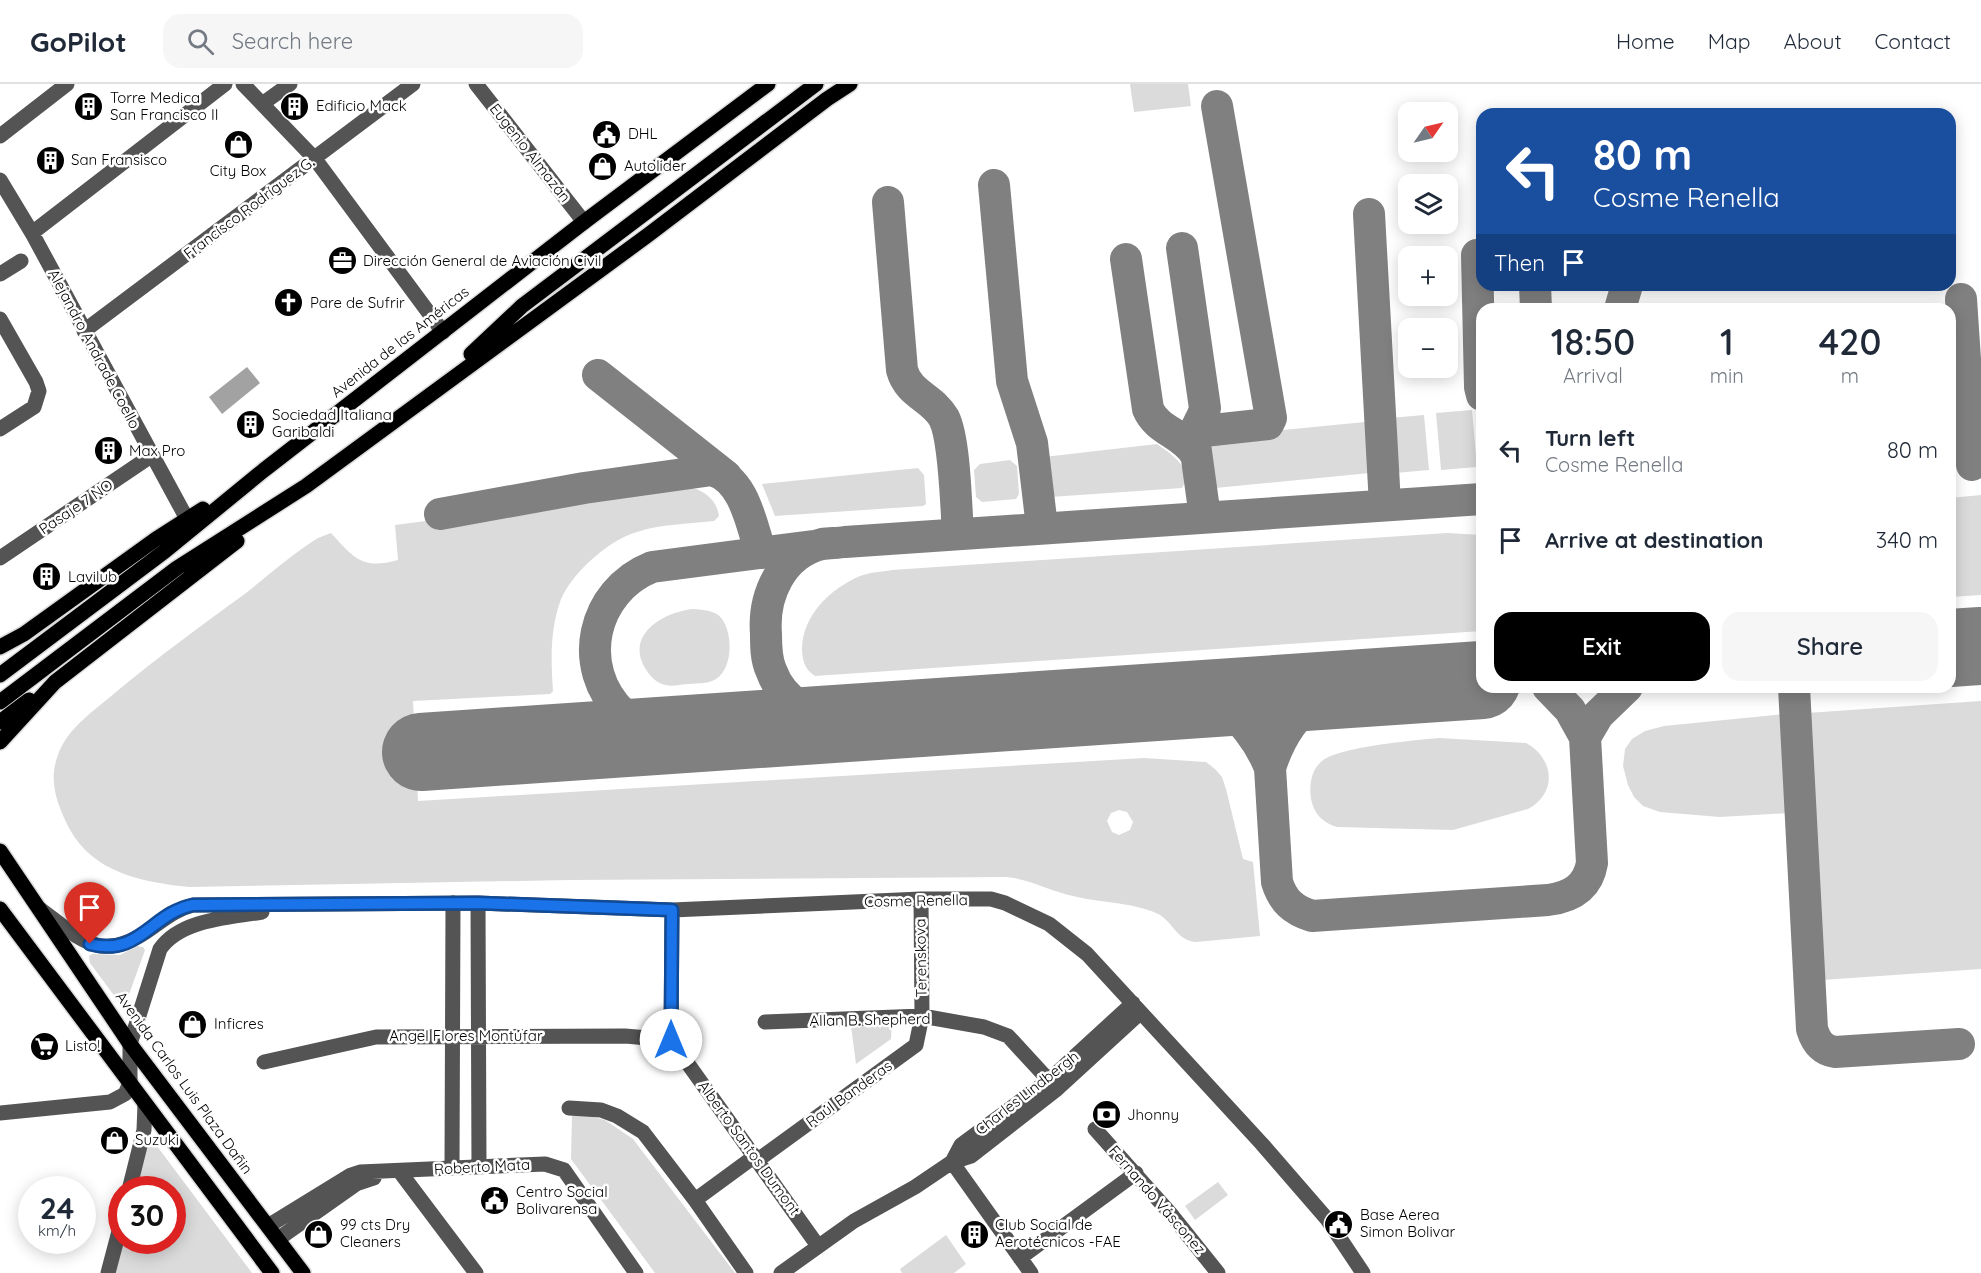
<!DOCTYPE html>
<html lang="en">
<head>
<meta charset="utf-8">
<style>
	body { margin:0; font-family:Quicksand,sans-serif; background:#f6f6f7; color:#1f2937; height:100vh; display:flex; flex-direction:column; font-size:22px; white-space:nowrap }
	* { box-sizing:border-box; margin:0 }
	p { font-size:20px; color:#747a83 }
	.icon { flex:none; width:33px; height:33px; fill:none; stroke:currentColor; stroke-width:2; stroke-linecap:round; stroke-linejoin:round }
	.map { position:relative; flex:1; overflow:hidden }
	.drawer { position:absolute; left:1476px; top:219px; width:480px; height:390px; display:flex; flex-direction:column; background:#fff; border-radius:18px; box-shadow:0 3px 15px #0003 }
	.drawer>* { flex:none }
	.guide { position:absolute; left:1476px; top:24px; width:480px; height:183px; border-radius:18px; box-shadow:0 3px 15px #0003; background:#1a4fa0; color:#fff; overflow:hidden }
	.needle { width:39px; rotate:56deg }
	.tools { position:absolute; left:1398px; top:18px; display:grid; gap:12px }
	.tools a { display:grid; place-items:center; width:60px; height:60px; border-radius:12px; background:#fff; box-shadow:0 3px 15px #0003; font-size:30px }
	.speed { position:absolute; left:18px; top:1092px; display:flex; gap:12px; font-size:30px; font-weight:700; text-align:center }
	.speed>* { display:grid; place-content:center; width:78px; height:78px; border-radius:50%; background:#fff; box-shadow:0 3px 15px #0003; line-height:1 }
	.speed small { font-size:15px; font-weight:400 }
	.speed .limit { border:9px solid #d22; background:#fff; color:#111 }
	.pin { position:absolute; display:grid; place-items:center; width:51px; height:51px; color:#fff; margin:-62px -26px; border-radius:50% 50% 50% 0; rotate:-45deg; box-shadow:0 0 6px #0007 }
	.pin .icon { rotate:45deg }
	.me { position:absolute; width:66px; margin:-33px; rotate:0deg; stroke-linejoin:round; filter:drop-shadow(0 0 4px #0008) }
	.turn { display:flex; align-items:center; gap:21px; height:126px; padding:0 18px; font-size:27px }
	.turn .icon { width:78px; height:78px; stroke-width:2.5 }
	.turn b { display:block; font-size:42px; line-height:51px }
	.then { display:flex; align-items:center; height:57px; padding:0 18px; background:#0003; gap:12px; font-size:22px }
	.eta { display:flex; justify-content:space-evenly; align-items:center; height:102px; text-align:center }
	.eta b { font-size:36px; font-weight:600; line-height:42px }
	.primary-button { display:flex; gap:12px; margin-top:auto; padding:12px 18px }
	.primary-button a { flex:1; height:69px; border-radius:18px; background:#000; color:#fff; font-size:24px; font-weight:600; line-height:69px; text-align:center }
	.primary-button a+a { background:#f6f6f7; color:#1f2937 }
	ul { padding:0; list-style:none }
	li { display:flex; align-items:center; gap:18px; height:90px; padding:0 18px }
	li div { flex:1 }
	li b { display:block; font-size:22px }
	li em { font-style:normal }
	header { display:flex; align-items:center; gap:36px; box-sizing:border-box; height:84px; padding:0 30px; background:#fff; border-bottom:2px solid #e0e1e3 }
	header strong { font-size:28px }
	nav { display:flex; gap:33px; margin-inline-start:auto; font-size:21px }
	.search { width:420px; height:54px; background:#f6f6f7; display:flex; align-items:center; gap:15px; box-sizing:border-box; padding:0 21px; border-radius:18px; color:#747a83; font-size:22px }
	.map>svg:first-child { display:block }
	.green { fill:#dbdbdb; fill-rule:evenodd }
	.water { fill:#a2a2a2 }
	.lines { fill:none; stroke-linecap:round; stroke-linejoin:round }
	.taxiway { stroke:#808080; stroke-width:32 }
	.runway { stroke:#808080; stroke-width:78 }
	.major-casing { stroke:#dbdbdb; stroke-width:18 }
	.minor { stroke:#545454; stroke-width:15 }
	.major { stroke:#000; stroke-width:15 }
	.route-casing { stroke:#114b97; stroke-width:15 }
	.route { stroke:#1a73e8; stroke-width:10 }
	.labels { text-anchor:middle; stroke-width:5; stroke-linejoin:round; paint-order:stroke }
	.poi-label { font-size:15px; fill:#000; stroke:#fff; text-anchor:start }
	.street-label { font-size:15px; fill:#000; stroke:#fff }
</style>
</head>
<body>
<header>
<strong>GoPilot</strong>
<div class="search"><svg class="icon" aria-label="search" viewBox="0 0 24 24"><circle cx="10" cy="10" r="6"/><path d="M15 15l6 6"/></svg>Search here</div>
<nav><a>Home</a><a>Map</a><a>About</a><a>Contact</a></nav>
</header>
<div class="map">
<svg width="1981" height="1189" viewBox="0 0 1981 1189">
	<rect width="100%" height="100%" fill="#fff"/>
	<path class="green" d="M1130 0H1188L1191 22 1134 28Z
		M1472 326 1477 383 1441 386 1436 329Z
		M1424 331 1429 386 1395 389 1390 334Z
		M1365 338 1370 389 1205 405 1200 354Z
		M1157 360C1171 370 1194 384 1182 404L1050 413 1044 373Z
		M1010 376 1017 382 1019 410 1016 415 982 418 976 413 974 386 980 380Z
		M918 384 924 391 926 420 923 422 775 432 762 400Z
		M684 403C701 403 717 415 719 432L714 437C688 440 661 440 637 448 608 456 567 493 559 521 550 549 551 578 553 607L550 610 413 617 418 717 1144 674 1206 678 1215 685 1222 693 1226 705 1243 775 1253 778 1260 852 1196 858C1175 856 1174 837 1156 829 1131 818 1100 819 1073 812 1050 807 1030 795 1006 793L570 796 189 803C142 798 93 789 69 744 57 720 48 697 58 671 67 644 95 626 116 608 158 573 202 541 246 509 270 490 292 470 318 454L331 449C354 474 362 486 398 476L395 441ZM1119 726 1127 728 1133 738 1130 746 1119 751 1112 748 1107 737 1111 729Z
		M1981 411V511L1950 513V414Z
		M1447 449 1482 451V547L815 592C805 586 802 576 802 564 803 531 830 505 860 492 870 488 882 488 892 486Z
		M693 525C703 526 716 526 722 535 733 550 733 584 716 595 709 600 698 599 689 600 682 600 673 603 666 601 657 600 650 592 645 584 625 550 664 528 693 525Z
		M1981 617V885L1822 896 1807 629Z
		M1784 630 1789 729 1720 733 1660 728 1643 722 1634 713 1628 701 1623 682 1625 665 1632 655 1645 647 1664 642Z
		M1439 654 1526 659C1554 674 1558 709 1528 725L1453 746 1337 743C1323 739 1314 730 1311 715 1309 701 1311 686 1322 677 1339 663 1415 656 1439 654Z
		M137 862 143 863 145 866 127 916 119 918 90 879 89 872 92 870 120 871Z
		M892 937 891 955 856 980 851 942Z
		M572 1031 590 1032 605 1036 633 1055 735 1189H655L571 1075Z
		M145 1046 252 1189H109L122 1156H172V1106L130 1105Z
		M1218 1098 1228 1111 1195 1136 1185 1122Z
		M946 1151 966 1180 954 1189H902L900 1185Z"/>
	<path class="water" d="M247 283 260 299 222 330 209 313Z"/>
	<g class="lines">
		<path class="taxiway" d="M994 101 1012 297 1032 359 1042 443
			M888 118 902 286C909 311 932 313 944 334 955 356 956 423 958 450
			M1369 130 1385 421
			M1182 164 1205 324C1203 335 1195 342 1194 353L1205 433
			M1477 171 1480 303 1482 311
			M1126 175 1148 325C1157 347 1185 350 1196 371
			M1535 201 1536 225
			M1961 215 1972 381
			M1620 225 1627 201
			M598 291 726 392
			M1194 357 1204 347 1268 340 1271 334 1217 22
			M440 430 584 404 712 386C745 396 751 440 761 469
			M1548 603 1570 626 1585 653
			M1794 603 1812 945C1816 958 1822 966 1835 968L1959 960
			M1218 614C1241 637 1258 653 1270 684L1277 798C1283 817 1293 826 1312 832L1548 816C1571 813 1588 803 1592 779L1585 653 1598 631 1627 603
			M855 639C820 636 784 623 771 586 766 575 766 562 766 550 763 512 781 470 822 460 830 459 838 459 845 458L1482 415
			M677 651C658 648 636 643 622 629 575 583 592 507 652 483L813 462
			M1270 684C1281 649 1296 631 1323 607"/>
		<path class="runway" d="M1950 564 1981 562
			M421 668 1482 596"/>
		<defs>
			<path id="major" d="M471 270 522 222 816 0
				M0 563 24 550 156 455 203 425
				M0 591 165 467 264 386 584 138 768 0
				M0 618 177 484 306 402 648 151 827 15 850 0
				M0 638 29 616
				M0 658 55 598 237 457
				M0 767 130 960 303 1189
				M0 825 272 1189"/>
		</defs>
		<use href="#major" class="major-casing"/>
		<path class="minor" d="M243 0 315 75 443 248
			M476 0 584 138
			M262 20 290 0
			M0 52 67 0
			M0 96 32 149 187 435
			M32 149 225 0
			M0 190 21 177
			M0 235 36 298 39 307 34 323 0 345
			M84 247 413 0
			M0 474 151 372
			M478 819 479 1083
			M40 825C83 857 102 881 153 843 166 834 177 825 193 821L478 819 672 826 921 815H991L1005 819 1049 840 1087 870 1262 1060 1327 1135 1363 1189
			M672 826 671 956 818 1162
			M1133 919 1049 996 961 1061 952 1078 971 1072 1057 1005 1140 929
			M765 938 922 932 984 943 1008 952 1055 1003
			M264 978 376 953 625 952 671 956
			M569 1024 601 1026 617 1032 643 1048 695 1116 746 1189
			M0 1029 110 1018 125 1010 130 999V960L160 865C181 835 229 834 262 828
			M1095 1045 1170 1129 1218 1189
			M758 1076 916 961 922 932 921 815
			M452 1084 453 819
			M400 1088 476 1189
			M129 1106 144 1046 145 1020
			M695 1116 755 1072
			M268 1142 351 1091 360 1088 545 1080 564 1086 636 1189
			M278 1155 356 1100 374 1094
			M1020 1174 1136 1089
			M108 1189 122 1136
			M781 1189 854 1137 915 1103 952 1078 1031 1189"/>
		<use href="#major" class="major"/>
	</g>
	<g class="lines">
		<defs>
			<path id="route" d="M90 860C140 873 151 829 193 821L478 819 672 826 671 956"/>
		</defs>
		<use href="#route" class="route-casing"/>
		<use href="#route" class="route"/>
	</g>
	<defs>
		<symbol id="building-disc" viewBox="-11 -11 22 22"><circle r="9.5" fill="#000" stroke="#fff"/><path d="M-4-6H4V6H1V3H-1V6H-4ZM-2.5-4.3h1.7v1.8h-1.7ZM.8-4.3h1.7v1.8H.8ZM-2.5-1h1.7V.8h-1.7ZM.8-1h1.7V.8H.8Z" fill="#fff"/></symbol>
		<symbol id="civic-disc" viewBox="-11 -11 22 22"><circle r="9.5" fill="#000" stroke="#fff"/><path d="M-.6-6.5H3V-4.5H.6V-3L4-1V1h2V6H-6V1h2V-1L-.6-3ZM-1.2 2.5V6h2.4V2.5Z" fill="#fff"/></symbol>
		<symbol id="shop-disc" viewBox="-11 -11 22 22"><circle r="9.5" fill="#000" stroke="#fff"/><path d="M-5-2.5h2.3a2.7 3.5 0 0 1 5.4 0H5L5.5 6h-11ZM-1.5-2.5h3a1.5 2.3 0 0 0-3 0Z" fill="#fff"/></symbol>
		<symbol id="office-disc" viewBox="-11 -11 22 22"><circle r="9.5" fill="#000" stroke="#fff"/><path d="M-6-3h4V-5.5h4V-3h4V5H-6ZM-1-4.5V-3h2v-1.5ZM-6 0V1H6V0Z" fill="#fff"/></symbol>
		<symbol id="church-disc" viewBox="-11 -11 22 22"><circle r="9.5" fill="#000" stroke="#fff"/><path d="M-1.2-6h2.4v3.5h3.3v2.4h-3.3V6h-2.4V-.1h-3.3v-2.4h3.3Z" fill="#fff"/></symbol>
		<symbol id="supermarket-disc" viewBox="-11 -11 22 22"><circle r="9.5" fill="#000" stroke="#fff"/><path d="M-6-5.5h2.5l.6 2H6L4.5 2H-2.5L-4.4-4H-6ZM-1.5 3.2a1.3 1.3 0 1 0 .1 0ZM3 3.2a1.3 1.3 0 1 0 .1 0Z" fill="#fff"/></symbol>
		<symbol id="bank-disc" viewBox="-11 -11 22 22"><circle r="9.5" fill="#000" stroke="#fff"/><path d="M-6-4H6V4H-6ZM0-2.3a2.3 2.3 0 1 0 0 4.6a2.3 2.3 0 1 0 0-4.6Z" fill="#fff"/></symbol>
	</defs>
	<g fill-rule="evenodd">
		<use href="#building-disc" x="278" y="6" width="33" height="33"/>
		<use href="#building-disc" x="72" y="6" width="33" height="33"/>
		<use href="#civic-disc" x="590" y="34" width="33" height="33"/>
		<use href="#shop-disc" x="222" y="44" width="33" height="33"/>
		<use href="#building-disc" x="34" y="60" width="33" height="33"/>
		<use href="#shop-disc" x="586" y="66" width="33" height="33"/>
		<use href="#office-disc" x="326" y="160" width="33" height="33"/>
		<use href="#church-disc" x="272" y="202" width="33" height="33"/>
		<use href="#building-disc" x="234" y="324" width="33" height="33"/>
		<use href="#building-disc" x="92" y="350" width="33" height="33"/>
		<use href="#building-disc" x="30" y="476" width="33" height="33"/>
		<use href="#shop-disc" x="176" y="924" width="33" height="33"/>
		<use href="#supermarket-disc" x="28" y="946" width="33" height="33"/>
		<use href="#bank-disc" x="1090" y="1014" width="33" height="33"/>
		<use href="#shop-disc" x="98" y="1040" width="33" height="33"/>
		<use href="#civic-disc" x="478" y="1100" width="33" height="33"/>
		<use href="#civic-disc" x="1322" y="1124" width="33" height="33"/>
		<use href="#shop-disc" x="302" y="1134" width="33" height="33"/>
		<use href="#building-disc" x="958" y="1134" width="33" height="33"/>
	</g>
	<g class="labels">
		<g class="poi-label">
			<text x="110" y="19">Torre Medica<tspan x="110" dy="17">San Francisco II</tspan></text>
			<text x="316" y="27">Edificio Mack</text>
			<text x="628" y="55">DHL</text>
			<text x="71" y="81">San Fransisco</text>
			<text x="624" y="87">Autolider</text>
			<text x="238" y="92" text-anchor="middle">City Box</text>
			<text x="363" y="182">Dirección General de Aviación Civil</text>
			<text x="310" y="224">Pare de Sufrir</text>
			<text x="272" y="336">Sociedad Italiana<tspan x="272" dy="17">Garibaldi</tspan></text>
			<text x="129" y="372">Max Pro</text>
			<text x="68" y="498">Lavilub</text>
			<text x="214" y="945">Inficres</text>
			<text x="65" y="967">Listo!</text>
			<text x="1127" y="1036">Jhonny</text>
			<text x="135" y="1061">Suzuki</text>
			<text x="516" y="1113">Centro Social<tspan x="516" dy="17">Bolivarensa</tspan></text>
			<text x="1360" y="1136">Base Aerea<tspan x="1360" dy="17">Simon Bolivar</tspan></text>
			<text x="340" y="1146">99 cts Dry<tspan x="340" dy="17">Cleaners</tspan></text>
			<text x="995" y="1146">Club Social de<tspan x="995" dy="17">Aerotécnicos -FAE</tspan></text>
		</g>
		<g class="street-label">
			<text transform="translate(530 69) rotate(52)" y="5">Eugenio Almazán</text>
			<text transform="translate(249 124) rotate(-37)" y="5">Francísco Rodríguez G.</text>
			<text transform="translate(400 258) rotate(-38)" y="5">Avenida de las Américas</text>
			<text transform="translate(94 265) rotate(62)" y="5">Alejandro Andrade Coello</text>
			<text transform="translate(76 423) rotate(-34)" y="5">Pasaje 7 NO</text>
			<text transform="translate(916 817) rotate(-1)" y="5">Cosme Renella</text>
			<text transform="translate(921 874) rotate(-91)" y="5">Terenskova</text>
			<text transform="translate(870 936) rotate(-1)" y="5">Allan B. Shepherd</text>
			<text x="466" y="957">Angel Flores Montúfar</text>
			<text transform="translate(184 999) rotate(54)" y="5">Avenida Carlos Luis Plaza Dañin</text>
			<text transform="translate(1027 1009) rotate(-38)" y="5">Charles Lindbergh</text>
			<text transform="translate(849 1010) rotate(-36)" y="5">Raúl Banderas</text>
			<text transform="translate(749 1064) rotate(54)" y="5">Alberto Santos Dumont</text>
			<text transform="translate(482 1083) rotate(-3)" y="5">Roberto Mata</text>
			<text transform="translate(1157 1116) rotate(49)" y="5">Fernando Vásconez</text>
		</g>
	</g>
</svg>
<div class="tools">
<a><svg class="needle" viewBox="-14 -14 28 28"><path d="M0-13l5 13h-10z" fill="#e53935"/><path d="M0 13l5-13h-10z" fill="#747a83"/></svg></a>
<a><svg class="icon" aria-label="layers" viewBox="0 0 24 24"><path d="M12 4l9 5-9 5-9-5zM3 14l9 5 9-5"/></svg></a>
<a>+</a>
<a>−</a>
</div>
<div class="speed"><div>24<small>km/h</small></div><div class="limit">30</div></div>
<div class="pin" style="left:90px;top:860px;background:#d93025"><svg class="icon" aria-label="arrive" viewBox="0 0 24 24"><path d="M6 21V4h12l-3 4 3 4H6"/></svg></div>
<svg class="me" style="left:671px;top:956px" viewBox="-20 -20 40 40"><circle r="19" fill="#fff"/><path d="M0-13L10 11 0 6-10 11z" fill="#1a73e8"/></svg>
<div class="guide">
<div class="turn"><svg class="icon" aria-label="left" viewBox="0 0 24 24"><path d="M17 20v-9H6M10 6l-5 5 5 5"/></svg><div><b>80 m</b>Cosme Renella</div></div>
<div class="then">Then<svg class="icon" aria-label="arrive" viewBox="0 0 24 24"><path d="M6 21V4h12l-3 4 3 4H6"/></svg></div>
</div>
<section class="drawer">
<div class="eta">
<div><b>18:50</b><p>Arrival</p></div>
<div><b>1</b><p>min</p></div>
<div><b>420</b><p>m</p></div>
</div>
<ul>
<li><svg class="icon" aria-label="left" viewBox="0 0 24 24"><path d="M17 20v-9H6M10 6l-5 5 5 5"/></svg><div><b>Turn left</b><p>Cosme Renella</p></div><em>80 m</em></li>
<li><svg class="icon" aria-label="arrive" viewBox="0 0 24 24"><path d="M6 21V4h12l-3 4 3 4H6"/></svg><div><b>Arrive at destination</b></div><em>340 m</em></li>
</ul>
<div class="primary-button"><a>Exit</a><a>Share</a></div>
</section>
</div>
</body>
</html>
